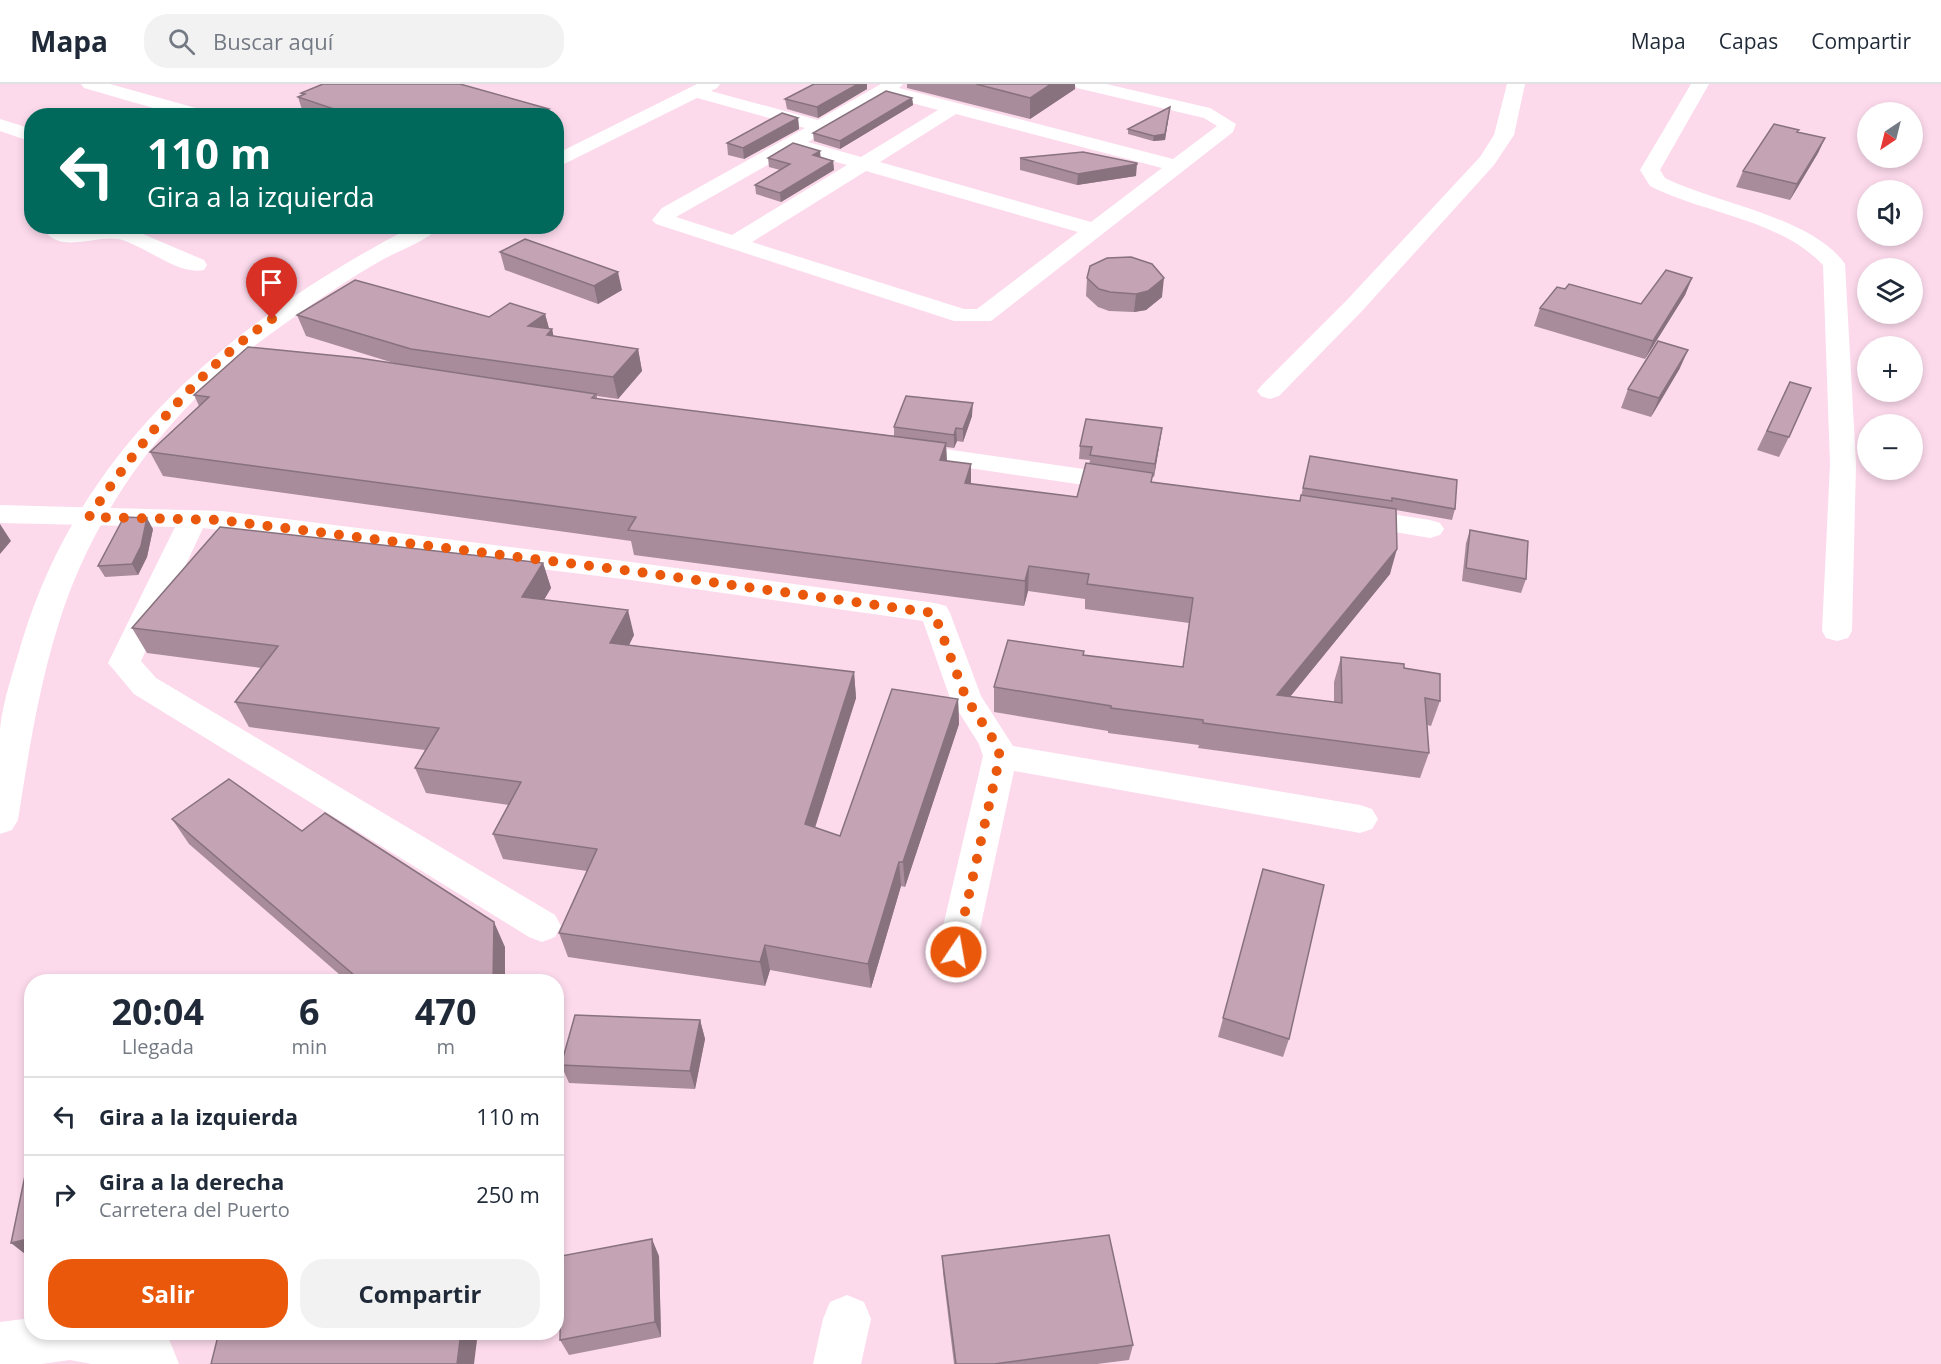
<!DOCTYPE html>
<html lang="es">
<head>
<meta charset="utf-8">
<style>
	body { margin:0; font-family:"Open Sans",sans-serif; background:#f2f2f3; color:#1f2937; height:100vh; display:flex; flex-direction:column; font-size:22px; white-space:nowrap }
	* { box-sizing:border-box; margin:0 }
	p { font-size:20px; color:#747a83 }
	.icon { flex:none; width:33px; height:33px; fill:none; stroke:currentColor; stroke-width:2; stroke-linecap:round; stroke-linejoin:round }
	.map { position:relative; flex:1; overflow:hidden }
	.side { position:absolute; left:24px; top:890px; width:540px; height:366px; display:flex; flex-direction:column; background:#fff; border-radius:24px; box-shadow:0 3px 9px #0003 }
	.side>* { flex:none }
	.guide { position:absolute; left:24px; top:24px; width:540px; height:126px; border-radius:24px; box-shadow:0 3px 9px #0003; background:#00695c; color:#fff; overflow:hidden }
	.needle { width:39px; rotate:215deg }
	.fabs { position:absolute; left:1857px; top:18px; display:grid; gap:12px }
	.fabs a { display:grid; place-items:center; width:66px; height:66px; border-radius:50%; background:#fff; box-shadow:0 3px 9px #0003; font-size:30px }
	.pin { position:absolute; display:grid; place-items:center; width:51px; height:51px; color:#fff; margin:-62px -26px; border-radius:50% 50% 50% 0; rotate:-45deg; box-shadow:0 0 6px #0007 }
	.pin .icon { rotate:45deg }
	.me { position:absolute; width:66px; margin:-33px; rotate:12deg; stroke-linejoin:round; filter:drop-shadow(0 0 4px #0008) }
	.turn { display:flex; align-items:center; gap:21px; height:126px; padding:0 24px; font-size:27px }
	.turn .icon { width:78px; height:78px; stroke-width:2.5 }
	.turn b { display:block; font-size:42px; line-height:51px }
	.eta { display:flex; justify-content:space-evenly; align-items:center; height:102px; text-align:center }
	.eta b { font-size:36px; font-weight:700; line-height:42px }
	.cta { display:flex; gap:12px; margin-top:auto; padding:12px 24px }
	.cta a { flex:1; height:69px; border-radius:24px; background:#ea580c; color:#fff; font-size:24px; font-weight:700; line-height:69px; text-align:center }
	.cta a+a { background:#f2f2f3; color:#1f2937 }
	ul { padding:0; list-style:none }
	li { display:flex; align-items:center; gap:18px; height:78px; padding:0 24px; border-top:2px solid #e0e1e3 }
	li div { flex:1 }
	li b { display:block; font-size:22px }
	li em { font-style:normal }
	header { display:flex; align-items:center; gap:36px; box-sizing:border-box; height:84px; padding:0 30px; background:#fff; border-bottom:2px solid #e0e1e3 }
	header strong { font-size:28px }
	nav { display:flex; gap:33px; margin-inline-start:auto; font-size:21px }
	.search { width:420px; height:54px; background:#f2f2f3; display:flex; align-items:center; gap:15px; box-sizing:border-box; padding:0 21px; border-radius:24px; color:#747a83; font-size:22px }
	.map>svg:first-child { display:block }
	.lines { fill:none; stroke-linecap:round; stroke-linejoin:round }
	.minor { fill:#fff; fill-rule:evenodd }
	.major { fill:#fff; fill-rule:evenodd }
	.wall { fill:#a88c9b }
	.shaded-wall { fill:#88727e }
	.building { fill:#c3a3b4; stroke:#88727e; stroke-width:1.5 }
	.route { stroke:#ea580c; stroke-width:10; stroke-dasharray:0 18 }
</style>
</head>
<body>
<header>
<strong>Mapa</strong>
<div class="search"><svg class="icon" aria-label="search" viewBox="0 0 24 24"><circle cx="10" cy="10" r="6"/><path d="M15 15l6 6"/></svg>Buscar aquí</div>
<nav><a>Mapa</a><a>Capas</a><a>Compartir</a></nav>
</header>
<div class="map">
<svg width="1941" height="1280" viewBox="0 0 1941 1280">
	<rect width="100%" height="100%" fill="#fcdaec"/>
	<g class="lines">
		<path class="minor" d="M81 0H110L210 28 212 32H181L84 4Z
			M881 0H903L899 4 1173 75 1217 42 1204 34 1077 4 1074 0H1106L1210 24 1236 40 1233 48 991 237H954L656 140 652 136 662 124 805 44 690 12 687 8 690 4 696 3 818 36ZM886 12 938 26 861 73 808 58ZM956 30 1162 84 1091 138 880 78ZM794 66 847 81 732 151 676 133ZM866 87 1078 148 977 225H964L752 158Z
			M1507 0H1525L1514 51 1494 81 1362 227 1279 312 1270 315 1261 312 1257 307 1261 302 1346 217 1480 73 1494 51Z
			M1691 0H1709L1660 86 1665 94C1715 119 1812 133 1845 180L1856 380 1852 547 1848 554 1837 557 1826 554 1822 547 1830 380 1823 181C1779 135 1705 130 1650 102L1640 86Z
			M0 35 32 45V58L0 47Z
			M47 142H124L204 176 207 181 204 186C178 192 143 160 118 155 97 151 61 169 46 148Z
			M903 359 1125 391 1135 393 1139 399 1135 405 1125 407 894 373 890 367 894 361Z
			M0 421 221 427 631 478 935 519 946 522 950 529 981 612 1013 662 1360 721 1372 725 1378 735 1372 745 1360 749 1014 687 975 868 970 879 956 884 942 879 937 868 983 672 979 660 950 614 923 537 631 496 203 444 141 577 156 594 555 831 561 842 555 853 542 858 529 853 134 610 108 579 175 443 0 439Z
			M1352 424 1430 436 1440 439 1444 445 1440 451 1430 454 1342 439 1338 433 1342 427Z
			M847 1211 864 1218 871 1235 861 1280H813L823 1235 830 1218Z
			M32 1234V1248H162L167 1250 179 1280H92L70 1276 41 1280H0V1238Z"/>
		<path class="major" d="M697 0H720L717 4 556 84V70Z
			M413 142H440C431 155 396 168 382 176 347 196 315 218 283 241 177 314 94 421 57 545 38 607 28 672 18 736L12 746 0 750C0 715 0 679 0 645 3 616 14 585 22 557 83 357 235 236 413 142Z"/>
	</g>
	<path class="wall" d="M814 0H867V5L818 34 787 25 785 15Z
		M907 0H1075V5L1030 35 907 4Z
		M301 9 550 32H304L298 13 302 11Z
		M912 14 913 21 840 65 814 57 813 49Z
		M1170 23 1165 56 1153 57 1128 50V45Z
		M798 34 799 45 744 75 728 71 727 59Z
		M1798 48 1825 54 1818 69 1790 116 1736 103 1743 87Z
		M821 73 833 77 834 86 781 118 756 110 755 101 780 86 769 83 768 74Z
		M1020 74 1136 92 1077 101 1020 86Z
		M500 168 622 206 598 220 505 186Z
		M1087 194 1162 213 1146 226 1134 228 1109 227 1098 223 1086 212Z
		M1692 194 1685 211 1645 275 1534 242 1540 224 1565 205 1641 220Z
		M545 230 549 245H552L553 252 638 265 642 287 618 315 597 312V315L894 352V343L972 332 963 358 957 357 954 364 946 363 947 377 971 400 1077 413 1089 380 1090 376 1079 375 1080 362 1162 344 1154 393H1152V399L1300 417 1310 372 1455 425 1452 436 1396 426 1390 490 1290 613 1334 618V598L1341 573 1404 584 1440 617 1431 642 1427 641 1429 669 1420 694 1198 664 1199 661 1108 649V647L994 628V603L1084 571 1183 583 1189 539 1085 525V515L1028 507 1024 522 634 471 631 457 163 392 150 368 199 322 194 311 397 280 306 252 297 231 489 233Z
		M1680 284 1651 333 1621 324 1628 305Z
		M1790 298 1789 353 1779 373 1757 366Z
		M153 445 147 473 138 491 105 493 98 482Z
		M1470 446 1526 495 1521 509 1462 497 1466 459Z
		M543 479 551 504 544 516 634 551 629 561 854 588 856 614 815 744 840 752 958 615 959 640 905 803 901 802 871 904 770 886 765 902 568 873 559 849 587 787 503 775 493 750 509 721 426 709 415 684 425 666 249 643 235 618 261 584 147 569 132 544Z
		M172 735 302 747 505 863V897H347L189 760Z
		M1263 785 1289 955 1283 973 1218 953Z
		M700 936 705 955 695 1005 569 999 561 981Z
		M659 1172 661 1253 569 1271 560 1256Z
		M942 1172 1133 1261 1129 1276 1097 1280H954L943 1189Z"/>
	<path class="shaded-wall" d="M858 0H867V5L818 34 817 23Z
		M1051 0H1075V5L1030 35V14Z
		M912 14 913 21 840 65V57Z
		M1170 23 1165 56 1153 57 1154 52Z
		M549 25 550 32H536Z
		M798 34 799 45 744 75 743 64Z
		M1825 54 1818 69 1790 116 1797 100Z
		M820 67 821 76 813 71Z
		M833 77 834 86 781 118 780 109Z
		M1137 80 1136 92 1077 101 1078 90Z
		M618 188 622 206 598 220 594 202Z
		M1164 194 1162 213 1146 226 1134 228 1136 210Z
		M1692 194 1685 211 1645 275 1653 257Z
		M545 230 550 248 552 245 557 267 528 242Z
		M638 265 642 287 618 315 613 293Z
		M1688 266 1680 284 1651 333 1659 314Z
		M973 319 972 332 963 358V345Z
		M956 344 957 357 954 364V351Z
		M1162 344 1160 357 1154 393 1155 380Z
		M946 359 947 383 940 376Z
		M971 380V404L965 399Z
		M147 434 153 445 147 473 138 491 132 480Z
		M0 440 11 457 0 470Z
		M1397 465 1390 490 1271 636 1277 611Z
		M543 479 551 504 530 539 522 513Z
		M1029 482 1028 507 1024 522 1025 497Z
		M628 526 634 551 617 585 610 559Z
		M854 588 856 614 808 765 805 740Z
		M958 615 959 640 905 803 903 778Z
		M899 778 901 802 871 904 868 880Z
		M494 838 505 863V897H493Z
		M765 861 770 886 765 902 760 878Z
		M700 936 705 955 695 1005 690 987Z
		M32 1154V1168L25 1170 11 1159Z
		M652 1155 659 1172 661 1253 655 1238Z
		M461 1248H478L474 1280H457Z"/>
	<path class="building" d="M323 0H460L549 25 536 32H451L444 30 440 32H338L333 30 340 27 298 13 305 10 301 9Z
		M814 0H858L817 23 785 15Z
		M976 0H1051L1030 14Z
		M886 7 912 14 840 57 813 49Z
		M1170 23 1165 50 1154 52 1128 45Z
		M782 29 798 34 743 64 727 59Z
		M1774 40 1799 46 1797 48 1825 54 1797 100 1743 87Z
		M793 59 820 67 813 71 833 77 780 109 755 101 790 80 768 74Z
		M1083 68 1137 79V80L1078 90 1020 74Z
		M525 155 618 188 594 202 500 168Z
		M1131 173 1152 180 1164 194 1148 207 1136 210 1110 208 1099 205 1087 194 1090 182 1107 174Z
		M1666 186 1692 194 1653 257 1540 224 1557 203 1565 205 1569 200 1641 220Z
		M355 196 489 233 510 219 545 230 528 242 552 245 547 251 638 265 613 293 411 265 297 231Z
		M1658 257 1688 266 1659 314 1628 305Z
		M248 263 359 274 596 310 592 314 946 359 940 376 971 380 965 399 1077 413 1086 379 1153 389 1151 398 1300 417 1301 411 1396 425 1397 465 1277 611 1342 619 1341 573 1404 580V584L1440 590V617L1425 614 1429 669 1203 639V636L1111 624V622L994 603 1008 556 1084 567 1083 571 1183 583 1193 514 1087 500 1089 490 1029 482 1025 497 628 446 636 433 150 368 209 313 194 311Z
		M1790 298 1811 304 1789 353 1767 347Z
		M906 312 973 319 963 345 956 344 954 351 894 343Z
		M1086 335 1162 344 1155 380 1090 371 1092 363 1080 362Z
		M1310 372 1457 396 1455 425 1392 414V417L1303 404Z
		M124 433 147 434 141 462 132 480 98 482Z
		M220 443 543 479 522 513 628 526 610 559 854 588 805 740 840 752 892 605 958 615 903 778H899L868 880 765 861 760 878 559 849 597 765 493 750 521 698 415 684 439 644 235 618 278 562 132 544Z
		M1470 446 1528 457 1526 495 1466 484Z
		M229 695 302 747 325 729 494 838 493 897H361L172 735Z
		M1263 785 1324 801 1289 955 1223 934Z
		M575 931 700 936 690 987 561 981Z
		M32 1058V1154L11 1159Z
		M1109 1151 1133 1261 994 1280H956L942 1172Z
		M652 1155 655 1238 560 1256 561 1172Z
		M219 1248H461L457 1280H211Z"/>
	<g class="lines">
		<path class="route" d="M272 235C197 287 140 358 89 433L220 436 631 487 934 529 966 614 995 658 1000 672 956 868"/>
	</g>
</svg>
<div class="fabs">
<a><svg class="needle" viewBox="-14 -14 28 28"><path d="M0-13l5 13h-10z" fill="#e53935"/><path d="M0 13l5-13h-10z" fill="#747a83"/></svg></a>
<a><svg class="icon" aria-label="sound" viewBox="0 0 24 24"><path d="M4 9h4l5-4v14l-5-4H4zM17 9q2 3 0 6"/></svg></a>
<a><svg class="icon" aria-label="layers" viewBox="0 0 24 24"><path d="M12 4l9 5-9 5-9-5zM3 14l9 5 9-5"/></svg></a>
<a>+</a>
<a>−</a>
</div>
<div class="pin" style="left:272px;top:235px;background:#d93025"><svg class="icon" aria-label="arrive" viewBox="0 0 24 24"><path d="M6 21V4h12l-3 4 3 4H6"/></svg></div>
<svg class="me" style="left:956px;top:868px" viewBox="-20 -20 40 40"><circle r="17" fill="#ea580c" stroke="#fff" stroke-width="3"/><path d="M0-11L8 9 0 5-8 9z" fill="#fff"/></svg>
<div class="guide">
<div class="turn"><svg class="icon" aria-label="left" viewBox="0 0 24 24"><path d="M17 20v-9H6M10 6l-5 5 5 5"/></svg><div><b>110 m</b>Gira a la izquierda</div></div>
</div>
<section class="side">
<div class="eta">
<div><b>20:04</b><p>Llegada</p></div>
<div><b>6</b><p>min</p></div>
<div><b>470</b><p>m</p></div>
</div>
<ul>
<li><svg class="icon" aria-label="left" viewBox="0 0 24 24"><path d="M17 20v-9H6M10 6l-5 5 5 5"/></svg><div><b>Gira a la izquierda</b></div><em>110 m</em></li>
<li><svg class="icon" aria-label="right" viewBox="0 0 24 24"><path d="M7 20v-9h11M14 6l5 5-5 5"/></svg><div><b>Gira a la derecha</b><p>Carretera del Puerto</p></div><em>250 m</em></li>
</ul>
<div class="cta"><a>Salir</a><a>Compartir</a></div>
</section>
</div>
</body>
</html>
